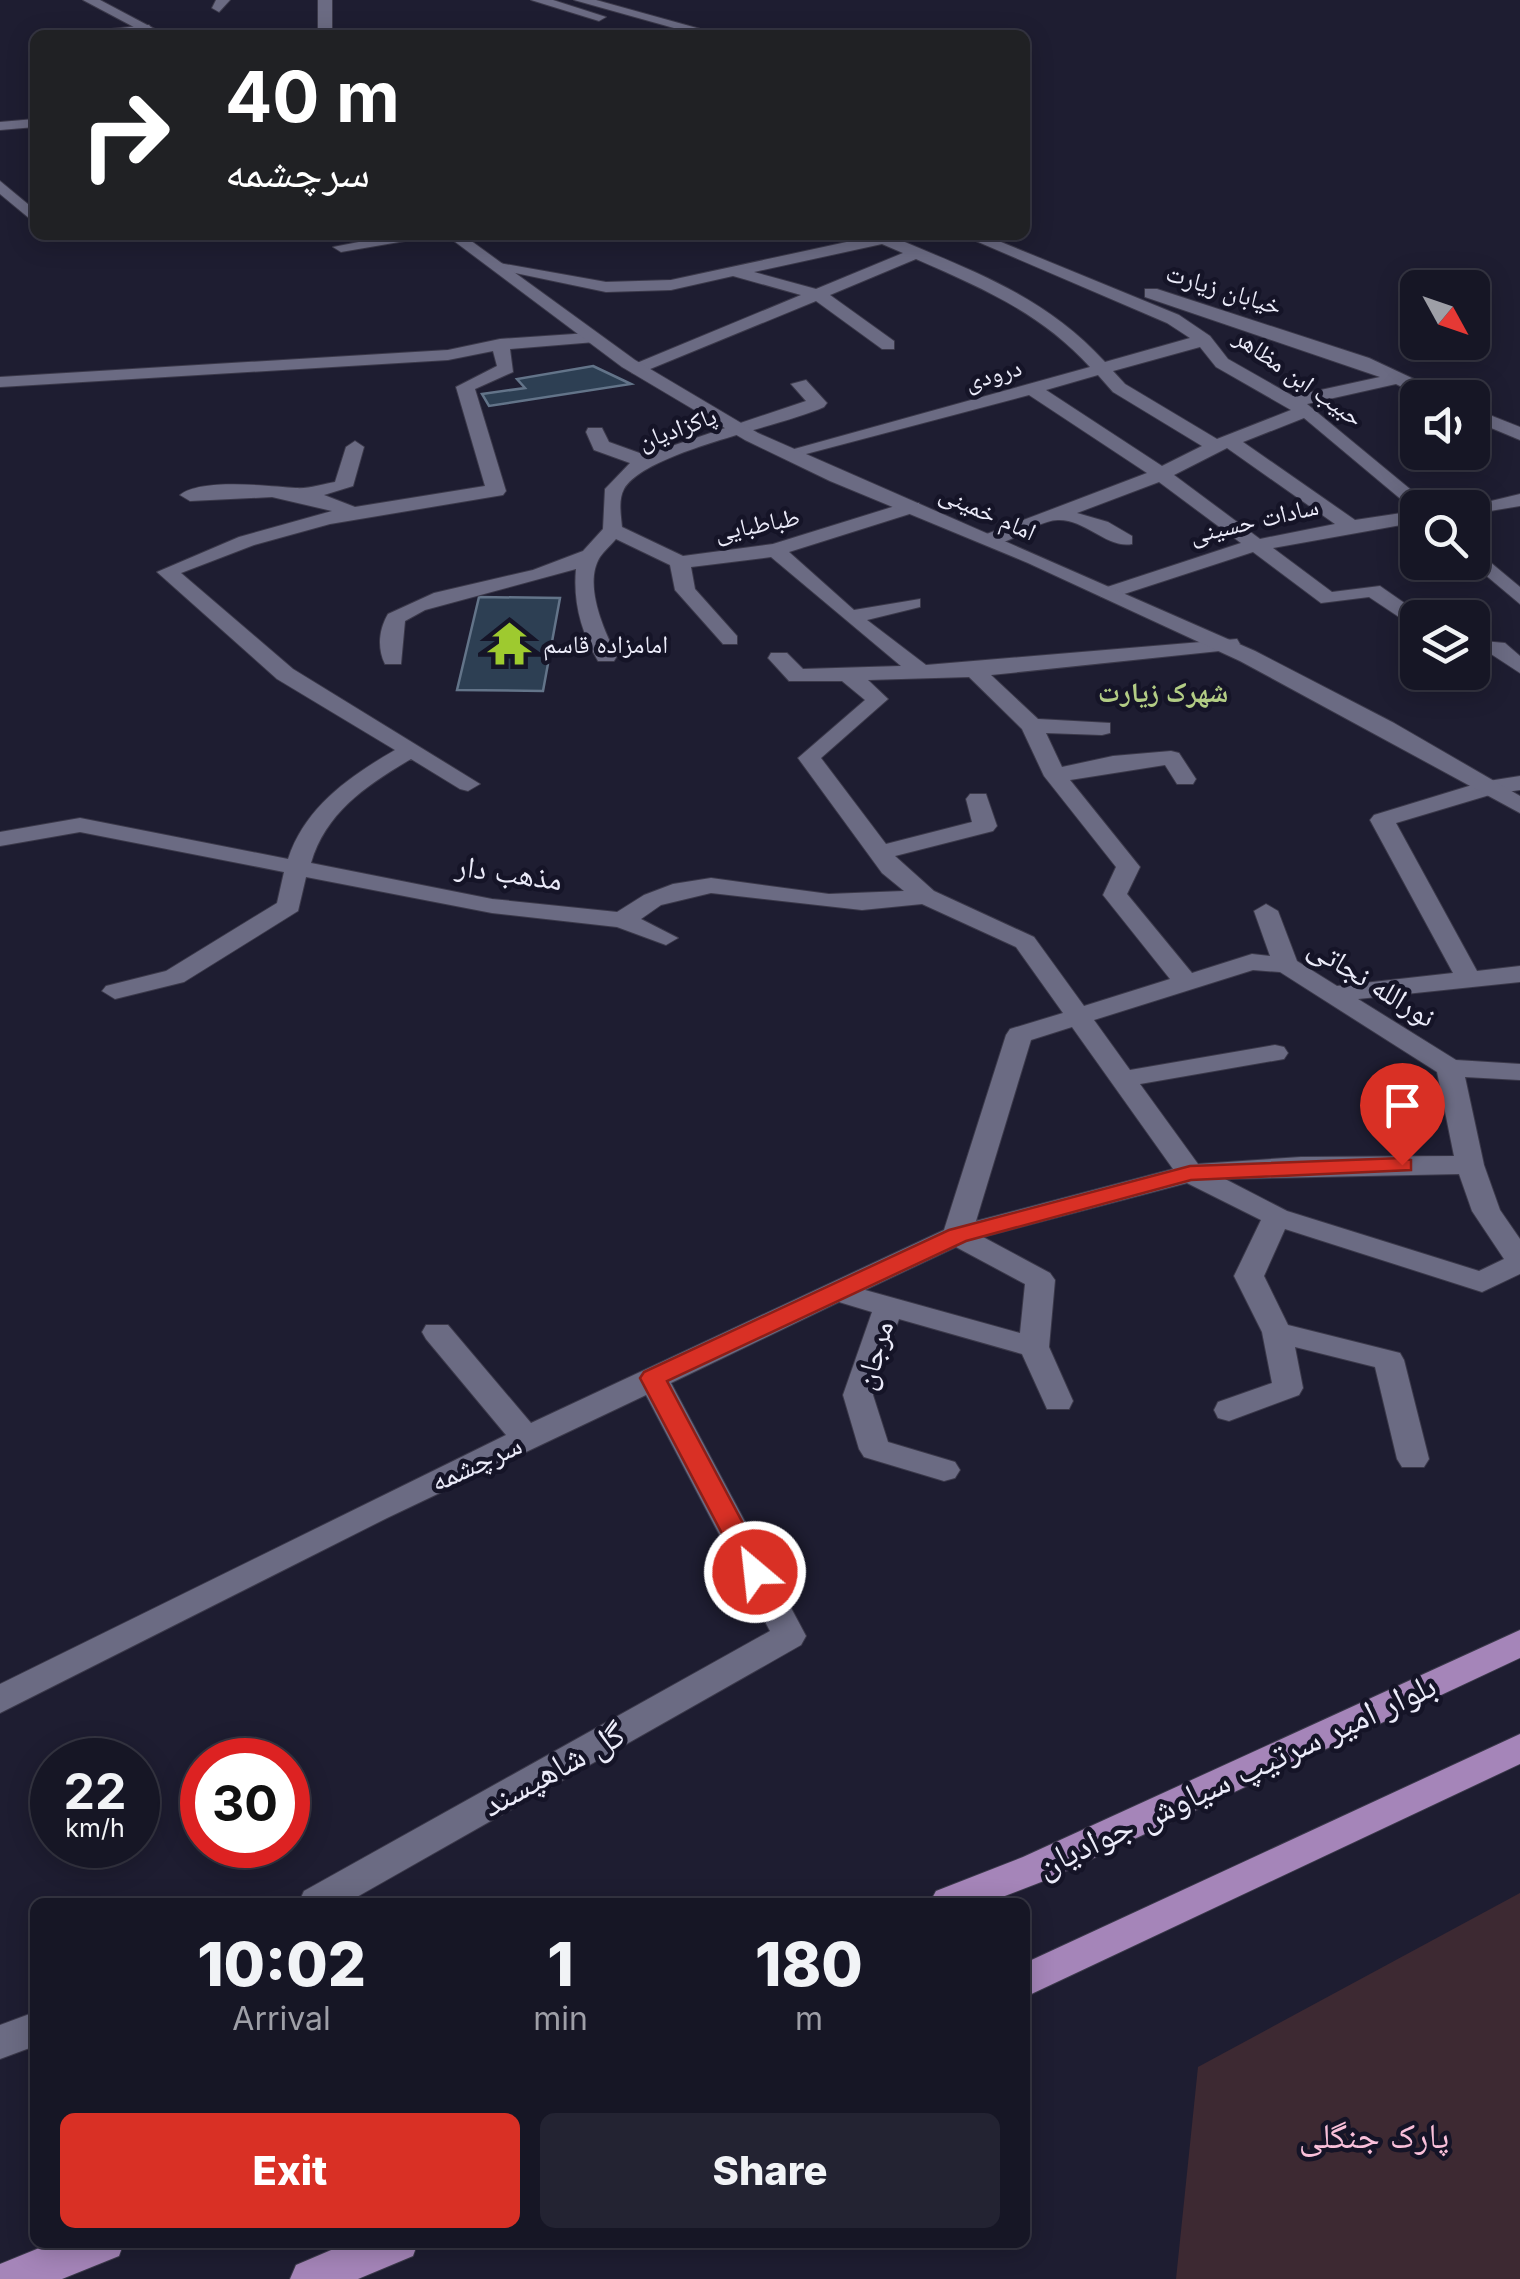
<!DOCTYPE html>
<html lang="en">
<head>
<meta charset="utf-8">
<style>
	body { margin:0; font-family:Inter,"Noto Naskh Arabic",sans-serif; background:#232332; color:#f1f3f6; height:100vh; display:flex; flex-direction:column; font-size:38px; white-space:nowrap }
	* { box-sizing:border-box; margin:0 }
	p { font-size:32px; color:#9e9fa7 }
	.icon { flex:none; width:55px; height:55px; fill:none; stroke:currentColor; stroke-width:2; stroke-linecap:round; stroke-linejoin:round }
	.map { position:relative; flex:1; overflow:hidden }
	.panel { position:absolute; left:30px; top:1898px; width:1000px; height:350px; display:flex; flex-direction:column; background:#161625; border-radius:15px; box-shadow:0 5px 25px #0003,0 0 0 2px #353542 }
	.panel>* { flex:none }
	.banner { position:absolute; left:30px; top:30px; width:1000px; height:210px; border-radius:15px; box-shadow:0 5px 25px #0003,0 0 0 2px #353542; background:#202124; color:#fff; overflow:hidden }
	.needle { width:65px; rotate:130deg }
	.fabs { position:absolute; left:1400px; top:270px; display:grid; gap:20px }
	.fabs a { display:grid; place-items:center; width:90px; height:90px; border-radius:15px; background:#161625; box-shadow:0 5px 25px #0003,0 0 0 2px #353542; font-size:50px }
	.speed { position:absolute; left:30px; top:1738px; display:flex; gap:20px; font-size:50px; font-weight:700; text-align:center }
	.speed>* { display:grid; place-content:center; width:130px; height:130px; border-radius:50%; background:#161625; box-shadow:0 5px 25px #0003,0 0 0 2px #353542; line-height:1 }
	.speed small { font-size:25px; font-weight:400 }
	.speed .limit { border:15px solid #d22; background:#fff; color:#111 }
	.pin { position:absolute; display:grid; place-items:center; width:85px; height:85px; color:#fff; margin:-102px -42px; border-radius:50% 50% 50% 0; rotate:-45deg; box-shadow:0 0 10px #0007 }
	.pin .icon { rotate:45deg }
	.me { position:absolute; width:110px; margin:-55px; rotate:332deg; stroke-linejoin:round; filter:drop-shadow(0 0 8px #0008) }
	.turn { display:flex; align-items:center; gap:35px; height:210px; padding:0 30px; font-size:45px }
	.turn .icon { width:130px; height:130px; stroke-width:2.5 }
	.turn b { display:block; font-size:70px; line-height:85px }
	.eta { display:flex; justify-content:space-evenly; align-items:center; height:170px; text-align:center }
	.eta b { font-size:60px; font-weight:800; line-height:70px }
	.action { display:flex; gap:20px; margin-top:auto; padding:20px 30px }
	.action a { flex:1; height:115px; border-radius:15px; background:#d93025; color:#fff; font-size:40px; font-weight:800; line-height:115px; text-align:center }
	.action a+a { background:#232332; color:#f1f3f6 }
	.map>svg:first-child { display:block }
	.green { fill:#3d2932 }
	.building { fill:#2d3f53; stroke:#637489; stroke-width:2.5 }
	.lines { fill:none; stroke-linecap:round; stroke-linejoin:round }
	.minor-casing { stroke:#3b394a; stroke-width:2 }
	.tertiary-casing { stroke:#3b394a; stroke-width:2 }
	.primary-casing { stroke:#3b394a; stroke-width:2 }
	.minor { fill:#6b6b83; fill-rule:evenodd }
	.tertiary { fill:#6b6b83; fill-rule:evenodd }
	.primary { fill:#a585b9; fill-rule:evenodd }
	.route { fill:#d93025; stroke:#8d1f18; stroke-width:2.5 }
	.labels { text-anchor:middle; stroke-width:9; stroke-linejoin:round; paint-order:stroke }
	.far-street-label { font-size:25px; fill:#ebebf9; stroke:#151427 }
	.far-poi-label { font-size:25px; fill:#ebebf9; stroke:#151427; text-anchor:start }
	.far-neighbourhood-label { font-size:28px; font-weight:bold; fill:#b3cd85; stroke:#151427 }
	.street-label { font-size:30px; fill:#ebebf9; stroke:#151427 }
	.near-street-label { font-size:35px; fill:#ebebf9; stroke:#151427 }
	.near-park-label { font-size:35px; fill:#f9c0da; stroke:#151427 }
</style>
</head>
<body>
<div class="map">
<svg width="1520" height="2279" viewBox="0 0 1520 2279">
	<rect width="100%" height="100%" fill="#1e1d31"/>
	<path class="green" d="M1520 1893V2279H1176L1198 2067Z"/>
	<path class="building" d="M593 366 631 384 489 406 482 394 525 388 517 379Z
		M479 597 560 598 543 691 457 690Z"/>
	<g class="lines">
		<defs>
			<path id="minor" d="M216 0H230L219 12 212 8Z
				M318 0H332V35H318Z
				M531 0H553L606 17 599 21Z
				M574 0H596L722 35H699Z
				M149 25 154 32 85 35 92 31Z
				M35 119V127L0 130V122Z
				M0 181 35 210V223L0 194Z
				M395 235H440L341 252 333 247Z
				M879 235H909L900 240C975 272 1046 297 1105 362L1190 338 1167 323 962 235H984L1179 315 1210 336 1228 359 1293 396 1380 377 1145 297V289H1157L1369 358 1446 394 1449 398H1424L1396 384 1307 404 1433 508H1418V522L1273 548 1332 592 1380 586 1426 618H1418V627L1411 625 1369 597 1321 603 1253 552 1115 597H1101V589L1241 543 1159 482 1077 513 1108 522 1132 536V544C1108 549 1085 519 1058 520 1033 521 1010 549 984 543V535L1147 473 1029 395 787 459V451L1090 367C1041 313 982 288 916 259L830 295 894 341V349H882L816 301 638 374 632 373V365L801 295 733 276 671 290 606 292 491 268 499 263 606 282 671 280ZM882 244 903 253 816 289 754 272ZM1200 347 1216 367 1291 410 1217 439 1125 384 1113 371ZM1098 375 1113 392 1202 446 1162 466 1046 390ZM1304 418 1415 511 1355 520 1243 442ZM1227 448 1335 524 1260 539 1174 475Z
				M589 333 598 338 595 342 510 349 513 372 475 389 506 491 503 495 330 524 254 545 181 573 293 669 480 784 468 791 460 789 411 759C367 785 326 812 311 863L492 899 617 912 644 895 673 884 711 878 829 894 904 891 882 873 798 758 865 700 842 681H789L768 658 771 653H787L803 669 901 666 771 557 691 567 695 589 737 636V644H723L675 590 670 565 616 539C611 545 604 551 600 557 583 584 604 631 617 656L614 661H598C581 632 573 602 576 569L425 610 405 621 401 664H385C377 648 379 629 388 614L434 593 533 570 583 551 603 529 605 489 630 463 594 450 586 432 588 428H602L609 442 645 455 806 401 791 384 806 380 827 403 824 407C781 427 646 451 624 489 618 500 621 515 622 527L683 556 773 544 905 503H919V511L789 552 854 610 920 599V607L867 620 926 665 1237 639 1240 644 1229 650 991 675 1038 719 1110 723V733L1102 735 1046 733 1062 767 1113 756 1171 751 1179 753 1196 779 1193 784H1177L1165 765 1070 780 1140 867 1127 894 1192 973 1252 954 1270 956 1254 911 1266 904 1278 911 1297 961 1337 986 1453 973 1370 820 1374 815 1482 782 1520 776V790L1493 794 1396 823 1477 971 1520 966V982L1358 999 1456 1060 1520 1064V1080L1465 1077 1484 1165 1500 1210 1520 1239V1274L1482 1292 1285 1229 1264 1276 1288 1325 1400 1353 1404 1360 1429 1459 1424 1467H1402L1397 1459 1375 1367 1295 1347 1303 1388 1299 1395 1229 1421 1218 1418 1214 1410 1218 1402 1272 1383 1262 1332 1234 1276 1261 1220 1187 1183 983 1237 1050 1273 1055 1280 1049 1347 1073 1401 1069 1409H1047L1022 1354 899 1319 873 1395 888 1442 955 1462 960 1470 955 1478 944 1481 864 1457 859 1449 843 1395 872 1312 839 1302 671 1383 806 1636 801 1645 348 1902H299L304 1891 770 1631 646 1395 387 1518 0 1713V1684L506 1435 426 1339 422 1332 426 1325H448L531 1423 944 1230 1006 1035 1010 1029 1063 1013 1016 947 922 904 862 910 711 893 661 905 641 919 678 938 666 945 617 927 492 913 306 877 298 911 184 982 115 999 102 991 106 986 166 971 277 903 284 872 80 832 0 846V832L80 818 288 859C305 807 350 776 395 750L277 679 157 572 239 537 332 511 272 497 190 501 180 495C201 478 269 486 296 488 308 489 323 484 335 482L346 447 355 441 364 447 353 486 324 495 355 507 485 486 456 387 497 366 493 351 448 360 0 387V377L448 350 500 339ZM969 677 1022 729 1044 776 1116 867 1103 895 1170 979 1084 1006 1034 937 934 891 895 856 993 831 997 826 986 794H970L966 799 972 822 886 844 821 758 888 699 868 680ZM1253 970 1280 972 1437 1072 1454 1156 1301 1157 1198 1164 1140 1084 1284 1059 1288 1053 1284 1047 1275 1045 1130 1070 1094 1020ZM1072 1027 1173 1169 976 1221 1031 1040ZM1459 1174 1472 1211 1504 1259 1479 1271 1287 1211 1225 1179ZM956 1247 1025 1284 1020 1333 865 1290Z
				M1472 408 1520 427V440L1472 420Z
				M1520 494V506L1472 514V508H1462Z
				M1472 547 1520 587V604L1470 562Z
				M1472 640 1505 643 1520 656V673L1491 654 1472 652Z
				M35 2012V2046L0 2059V2025Z"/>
			<path id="tertiary" d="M83 0H100L166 35H149Z
				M446 235H463L635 360 758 433 1255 651 1394 723 1520 796V813L1240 661 1028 563 830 481 745 440 622 367Z"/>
			<path id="primary" d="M1520 1630V1658L1049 1879 989 1902H930L936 1891 1023 1857Z
				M1520 1734V1764L1025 1997V1963Z
				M54 2242H124L119 2256 62 2279H0V2264Z
				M350 2242H418L413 2256 358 2279H290L296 2265Z"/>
		</defs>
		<use href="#minor" class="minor-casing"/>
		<use href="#tertiary" class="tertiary-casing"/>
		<use href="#primary" class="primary-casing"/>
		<use href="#minor" class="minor"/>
		<use href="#tertiary" class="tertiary"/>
		<use href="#primary" class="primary"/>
	</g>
	<path class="route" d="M1402 1158 1411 1160V1170L1191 1180 966 1241 667 1381 769 1572 755 1582 746 1579 640 1378 644 1372 949 1230 1190 1166Z"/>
	<defs>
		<symbol id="temple-bare" viewBox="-9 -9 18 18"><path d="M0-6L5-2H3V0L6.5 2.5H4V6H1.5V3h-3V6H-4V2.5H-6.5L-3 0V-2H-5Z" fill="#9eca2f" stroke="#151427" stroke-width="2.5" paint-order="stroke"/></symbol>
	</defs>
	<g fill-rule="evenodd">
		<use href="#temple-bare" x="478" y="612" width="63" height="63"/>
	</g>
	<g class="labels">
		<g class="far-street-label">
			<text transform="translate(1224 289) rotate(17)" y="9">خیابان زیارت</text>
			<text transform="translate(993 374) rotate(-16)" y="9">درودی</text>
			<text transform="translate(1299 377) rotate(35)" y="9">حبیب ابن مظاهر</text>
			<text transform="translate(677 428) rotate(-20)" y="9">پاکزادیان</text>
			<text transform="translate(988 512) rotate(24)" y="9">امام خمینی</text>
			<text transform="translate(1254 520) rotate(-13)" y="9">سادات حسینی</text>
			<text transform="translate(757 524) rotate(-11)" y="9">طباطبایی</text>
		</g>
		<g class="far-poi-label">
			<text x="543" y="653">امامزاده قاسم</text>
		</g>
		<g class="far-neighbourhood-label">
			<text x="1163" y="702">شهرک زیارت</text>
		</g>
		<g class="street-label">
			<text transform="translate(509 873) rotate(8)" y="10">مذهب دار</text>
			<text transform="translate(1372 982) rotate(32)" y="10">نورالله نجاتی</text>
			<text transform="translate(874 1355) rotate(-73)" y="10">مرجان</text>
			<text transform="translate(476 1463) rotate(-25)" y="10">سرچشمه</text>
		</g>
		<g class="near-street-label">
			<text transform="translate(553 1769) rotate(-29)" y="12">گل شاهپسند</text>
			<text transform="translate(1236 1775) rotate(-25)" y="12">بلوار امیر سرتیپ سیاوش جوادیان</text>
		</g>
		<g class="near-park-label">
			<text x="1374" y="2148">پارک جنگلی</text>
		</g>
	</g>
</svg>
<div class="fabs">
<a><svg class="needle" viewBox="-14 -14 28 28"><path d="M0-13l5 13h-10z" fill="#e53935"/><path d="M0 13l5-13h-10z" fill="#9e9fa7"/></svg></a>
<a><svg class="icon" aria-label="sound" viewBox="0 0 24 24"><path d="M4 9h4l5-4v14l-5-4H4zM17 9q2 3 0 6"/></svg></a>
<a><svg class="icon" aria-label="search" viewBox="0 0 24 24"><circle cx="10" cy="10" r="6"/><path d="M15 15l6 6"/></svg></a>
<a><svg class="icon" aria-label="layers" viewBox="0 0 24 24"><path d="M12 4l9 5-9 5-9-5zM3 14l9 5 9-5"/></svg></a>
</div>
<div class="speed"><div>22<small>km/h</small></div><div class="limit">30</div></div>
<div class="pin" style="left:1402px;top:1165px;background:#d93025"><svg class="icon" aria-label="arrive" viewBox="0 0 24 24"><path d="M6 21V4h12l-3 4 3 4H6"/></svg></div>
<svg class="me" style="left:755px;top:1572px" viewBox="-20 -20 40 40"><circle r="17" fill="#d93025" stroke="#fff" stroke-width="3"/><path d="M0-11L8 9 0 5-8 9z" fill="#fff"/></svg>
<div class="banner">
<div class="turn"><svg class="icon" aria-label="right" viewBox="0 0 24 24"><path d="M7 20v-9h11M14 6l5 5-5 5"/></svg><div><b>40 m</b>سرچشمه</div></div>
</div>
<section class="panel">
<div class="eta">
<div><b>10:02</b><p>Arrival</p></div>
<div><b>1</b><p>min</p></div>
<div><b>180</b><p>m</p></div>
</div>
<div class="action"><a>Exit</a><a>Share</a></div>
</section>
</div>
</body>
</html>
